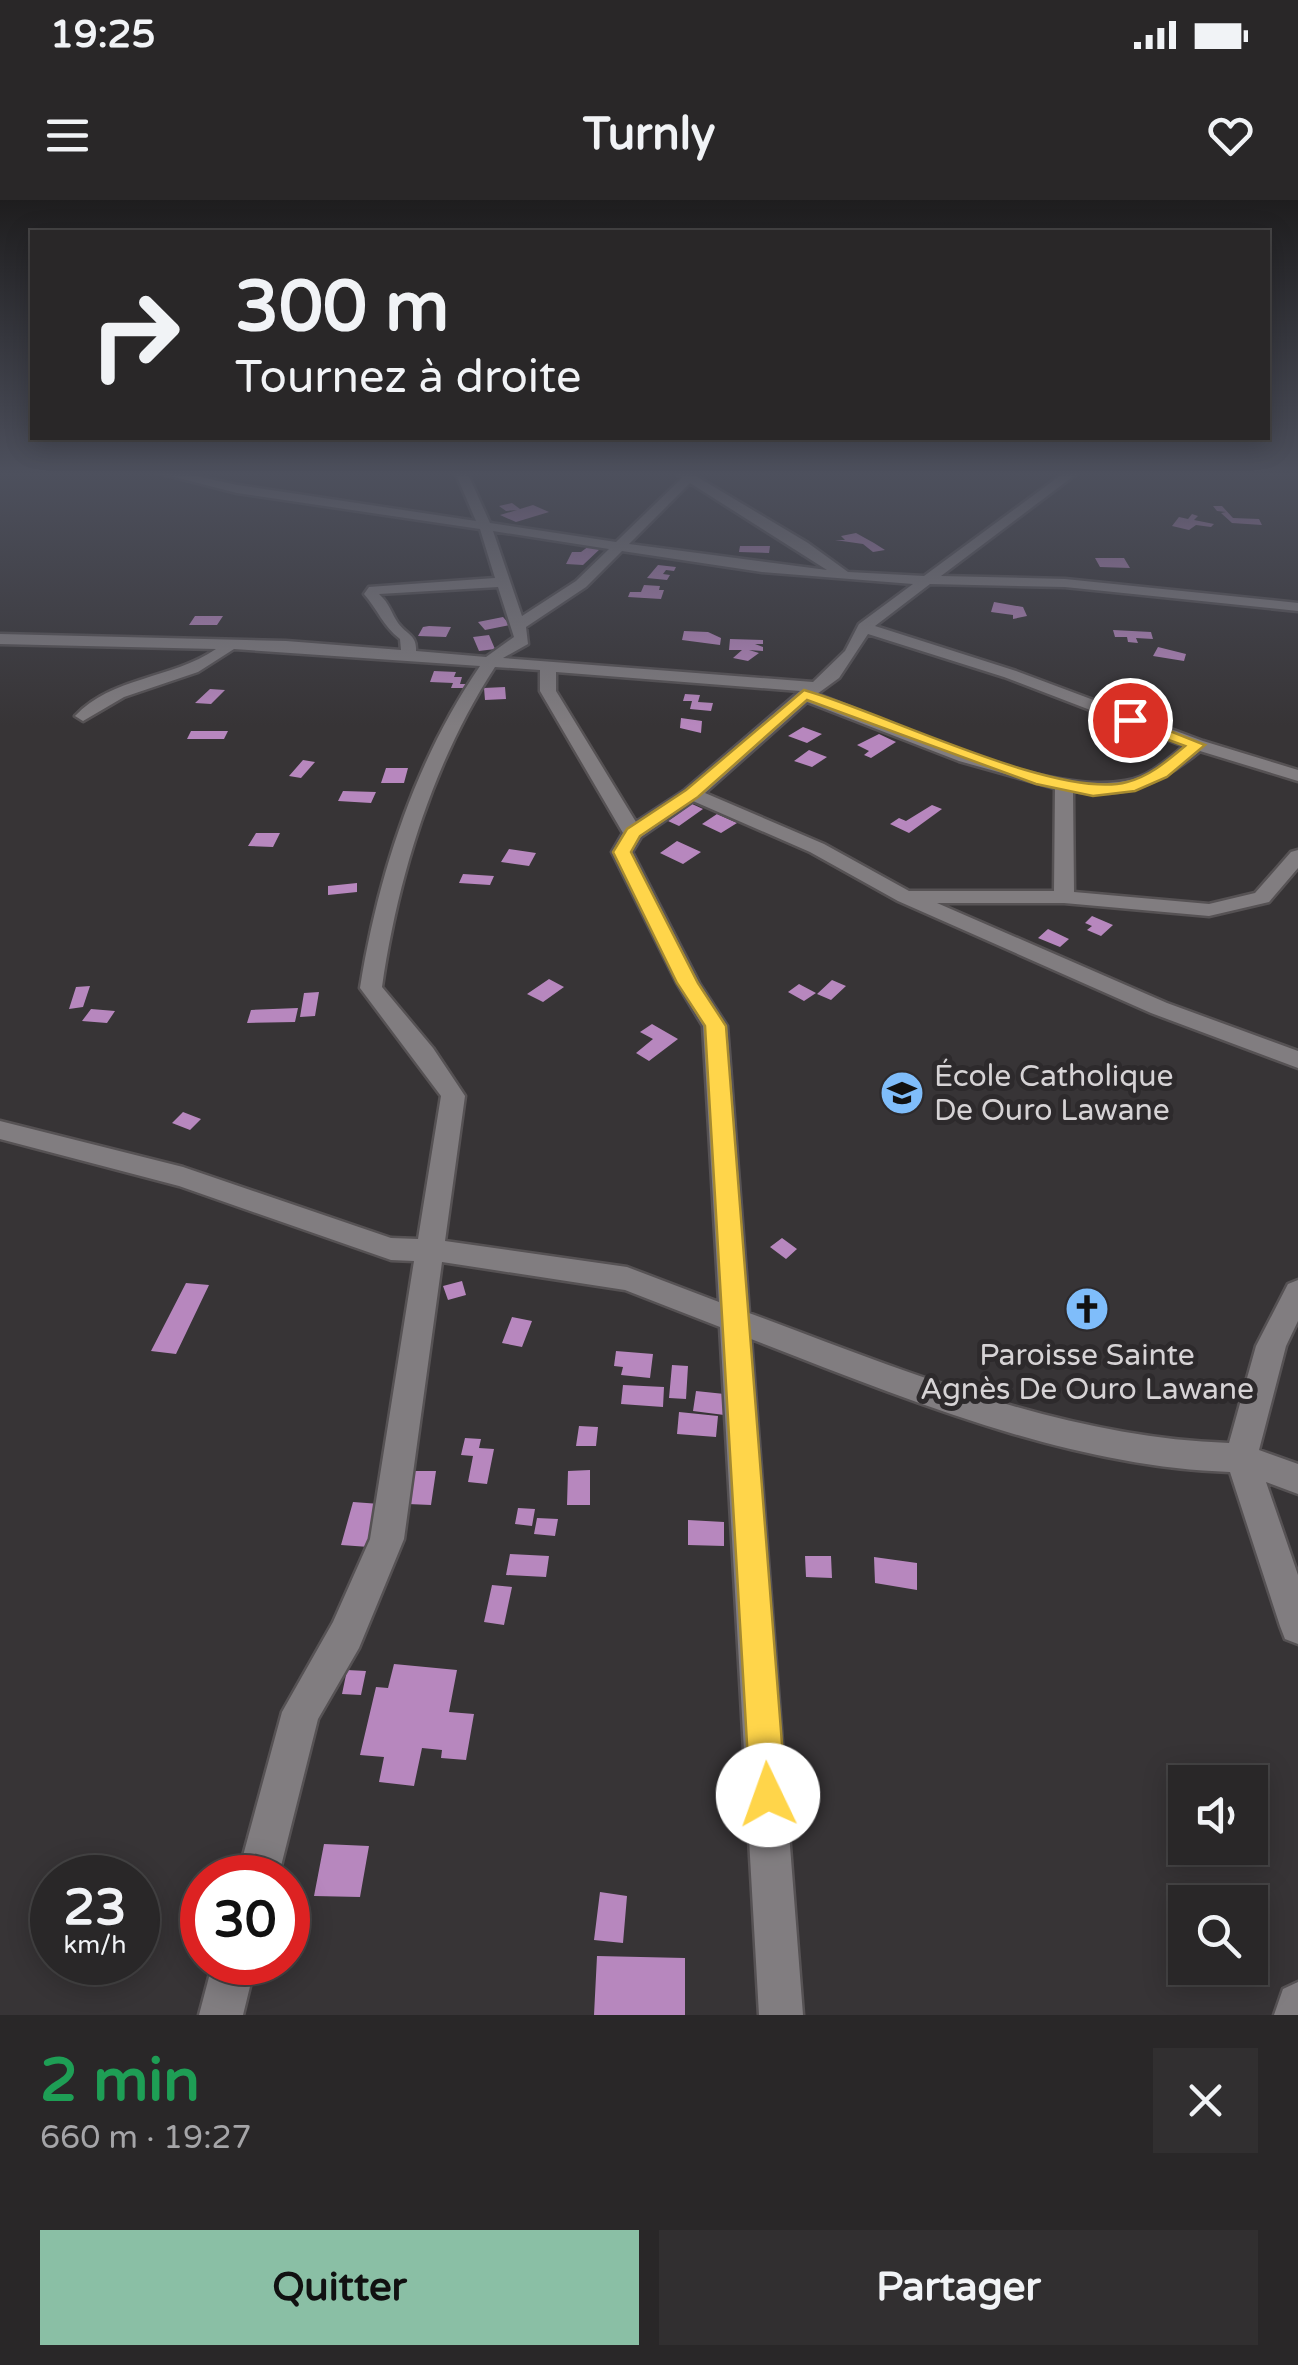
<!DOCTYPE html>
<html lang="fr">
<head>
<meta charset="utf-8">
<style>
	body { margin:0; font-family:"Varela Round",sans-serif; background:#312f30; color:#f1f3f6; height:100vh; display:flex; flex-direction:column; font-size:38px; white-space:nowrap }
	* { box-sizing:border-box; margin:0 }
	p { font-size:32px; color:#a5a5a8 }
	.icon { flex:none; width:55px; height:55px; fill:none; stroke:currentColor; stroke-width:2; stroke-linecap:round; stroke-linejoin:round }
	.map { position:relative; height:1815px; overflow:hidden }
	.drawer { display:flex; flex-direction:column; background:#292728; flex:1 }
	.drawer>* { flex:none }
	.guide { position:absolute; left:30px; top:30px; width:1240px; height:210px; border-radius:0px; box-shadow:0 5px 25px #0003,0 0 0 2px #454445; background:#292728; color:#f1f3f6; overflow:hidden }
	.buttons { position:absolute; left:1168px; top:1565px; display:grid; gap:20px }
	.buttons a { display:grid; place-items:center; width:100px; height:100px; border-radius:0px; background:#292728; box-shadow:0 5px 25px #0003,0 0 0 2px #454445; font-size:50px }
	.speed { position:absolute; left:30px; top:1655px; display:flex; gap:20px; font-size:50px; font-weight:700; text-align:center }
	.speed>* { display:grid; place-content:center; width:130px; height:130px; border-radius:50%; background:#292728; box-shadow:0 5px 25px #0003,0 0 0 2px #454445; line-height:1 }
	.speed small { font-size:25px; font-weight:400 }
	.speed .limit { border:15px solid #d22; background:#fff; color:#111 }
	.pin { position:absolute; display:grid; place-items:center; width:85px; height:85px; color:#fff; margin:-42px; border:5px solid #fff; border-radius:50%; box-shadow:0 2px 10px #0007 }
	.me { position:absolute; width:110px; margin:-55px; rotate:357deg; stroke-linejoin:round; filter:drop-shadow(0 0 8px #0008) }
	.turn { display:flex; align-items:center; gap:35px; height:210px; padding:0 40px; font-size:45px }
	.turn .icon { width:130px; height:130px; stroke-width:2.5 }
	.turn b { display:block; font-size:70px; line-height:85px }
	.round { display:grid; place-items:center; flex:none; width:105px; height:105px; border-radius:0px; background:#312f30 }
	.head { display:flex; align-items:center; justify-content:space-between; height:170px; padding:0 40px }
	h1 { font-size:60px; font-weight:700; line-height:75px; color:#1e9e55 }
	.button { display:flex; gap:20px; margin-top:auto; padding:20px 40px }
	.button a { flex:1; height:115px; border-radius:0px; background:#8abfa5; color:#111; font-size:40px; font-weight:700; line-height:115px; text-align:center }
	.button a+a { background:#312f30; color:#f1f3f6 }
	.status { display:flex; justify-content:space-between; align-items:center; height:70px; padding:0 50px; background:#292728; direction:ltr }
	.status svg { height:28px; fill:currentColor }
	header { display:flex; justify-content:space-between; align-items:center; height:130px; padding:0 40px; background:#292728; font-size:45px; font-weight:700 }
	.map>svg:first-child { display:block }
	.building { fill:#b787be }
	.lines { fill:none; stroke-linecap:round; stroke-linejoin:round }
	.minor-casing { stroke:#565254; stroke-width:5 }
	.minor { fill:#817d80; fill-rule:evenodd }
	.route { fill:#ffd54a; stroke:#a68a30; stroke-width:2.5 }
	.labels { text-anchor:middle; stroke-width:10; stroke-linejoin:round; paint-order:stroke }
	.poi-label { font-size:30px; fill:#d6d3d5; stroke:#2d2a2c; text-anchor:start }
</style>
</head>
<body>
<div class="status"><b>19:25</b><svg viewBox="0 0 49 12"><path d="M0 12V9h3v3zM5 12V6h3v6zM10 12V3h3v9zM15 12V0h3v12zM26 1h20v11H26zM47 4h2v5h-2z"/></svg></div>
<header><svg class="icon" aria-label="menu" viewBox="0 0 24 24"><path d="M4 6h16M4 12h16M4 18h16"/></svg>Turnly<svg class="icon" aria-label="heart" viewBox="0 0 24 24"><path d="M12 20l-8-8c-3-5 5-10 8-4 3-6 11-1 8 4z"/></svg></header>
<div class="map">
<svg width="1298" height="1815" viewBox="0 0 1298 1815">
	<rect width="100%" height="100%" fill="#373436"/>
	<path class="building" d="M512 303 520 309 533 305 549 312 516 322 500 315 517 310 506 311 499 306Z
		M1213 306H1222L1233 318 1259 319 1262 325 1232 323 1221 313 1226 312 1217 311Z
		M1192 314 1198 316 1194 320 1214 324 1211 327 1196 325 1189 330 1172 326 1179 317 1188 319Z
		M856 333 874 343 885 350 873 352 863 344 835 340H845L841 336Z
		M589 346 601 348 583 365 566 364 572 352H581Z
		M740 346H770L769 353 739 352Z
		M1095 358H1124L1130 368 1100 367Z
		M658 365 676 367 674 371 666 370 663 374 670 375 667 380 647 378Z
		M644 385 660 386 659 390H664L661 399 628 397 630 392H641Z
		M994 402 1023 407 1027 416 1013 419V415L991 412Z
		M195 416H223L217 425H189Z
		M503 417 510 425 485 430 478 422Z
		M423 427 429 426 451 427 446 437 418 436Z
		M1113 430 1151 432 1153 439 1136 438 1138 443 1128 442 1127 437H1115Z
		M684 431 708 432 721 438 720 445 682 440Z
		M489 435 495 449 479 451 473 437Z
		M730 439 763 440V444H755L763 447V451L749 450 759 453 748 461 733 458 742 450H729Z
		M1158 447 1186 454 1184 461 1153 456Z
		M434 471 456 472 454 477H462L460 484H468L466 488H451L453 483 430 482Z
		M505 487 506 499 485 500 484 488Z
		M210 489 225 490 211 504 195 503Z
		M685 494 700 495 698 502 713 503 711 511 690 509 692 501H683Z
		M681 518 702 521 701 533 680 528Z
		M803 527 822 534 807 543 788 536Z
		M191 531H228L224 539H187Z
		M879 534 896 542 871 558 864 555 869 551 857 545Z
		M809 550 827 557 812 567 794 561Z
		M303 560 315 562 301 578 289 576Z
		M386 568H408L404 583H381Z
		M343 591 376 592 371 603 338 601Z
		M692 604 703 609 679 626 668 621Z
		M932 605 942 609 909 633 890 624 899 618 906 621Z
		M717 614 737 623 721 633 702 624Z
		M256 633H280L273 647 248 646Z
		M677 641 701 652 683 664 660 653Z
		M509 649 536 653 529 666 501 662Z
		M463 674 494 676 490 685 459 683Z
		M357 683V692L328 695V686Z
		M1092 716 1113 725 1101 736 1087 730 1092 726 1085 723Z
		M1048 729 1069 739 1060 747 1038 738Z
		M549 779 564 787 543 802 527 794Z
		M832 780 846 786 831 800 817 794Z
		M799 784 816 793 804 801 788 792Z
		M90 786 83 807 69 809 76 787Z
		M319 792 315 816 300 817 304 793Z
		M298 808 295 822 247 823 251 810Z
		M91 809 115 811 107 823 82 821Z
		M652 824 678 839 649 861 636 853 653 839 640 832Z
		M183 912 201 919 190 930 172 923Z
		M782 1038 797 1049 786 1059 770 1047Z
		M462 1081 466 1095 448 1100 443 1086Z
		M186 1083 209 1085 176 1154 151 1151Z
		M512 1117 532 1121 522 1147 502 1143Z
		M616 1151 653 1154 650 1178 621 1175 623 1167 614 1166Z
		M672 1165 688 1166 686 1199 669 1198Z
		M623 1185 664 1187 663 1207 621 1204Z
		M696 1191 734 1195 732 1216 693 1211Z
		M679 1212 718 1216 716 1237 677 1234Z
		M579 1226 598 1227 596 1246H576Z
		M465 1238 481 1239 479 1248 494 1249 487 1284 468 1282 473 1256 461 1255Z
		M590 1270V1305H567L568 1271Z
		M414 1271H436L431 1305 408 1304Z
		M353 1302 380 1304 369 1347 341 1345Z
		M518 1308 535 1309 532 1326 515 1324Z
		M537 1318 558 1319 555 1336 534 1334Z
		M688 1320 724 1322V1346L688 1345Z
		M510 1354 549 1356 546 1377 506 1375Z
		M805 1356H831L832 1378 806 1377Z
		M874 1357 917 1363V1390L875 1383Z
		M492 1385 512 1387 504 1425 484 1422Z
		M394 1464 457 1470 449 1512 474 1514 466 1560 441 1558 442 1550 422 1548 414 1586 379 1582 384 1557 360 1555 376 1487 388 1488Z
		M347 1470 366 1471 361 1495 342 1494Z
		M324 1644 369 1646 360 1697 314 1696Z
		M600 1692 627 1696 623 1743 594 1740Z
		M597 1756 685 1758V1815H594Z"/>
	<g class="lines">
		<defs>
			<path id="minor" d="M155 272H178L237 285 476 321 455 272H467L490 323 616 342 682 278 674 272H689L808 343 848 372 924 376 1065 272H1079L941 376 1065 379 1298 403V411L1065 387 930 384 875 426 1016 471 1203 541 1298 570V581L1200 551C1160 584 1125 599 1073 591L1074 692 1209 704 1255 693 1291 652 1298 650V668L1269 702 1209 716 1064 703H937L1167 803 1298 851V868L1151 813 898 701 810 652 693 601 641 637 632 652 699 783 727 826 749 1113C902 1170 1064 1238 1229 1243L1256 1146 1288 1084 1298 1080V1121L1286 1146 1259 1250 1298 1264V1294L1266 1282 1298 1375V1444L1285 1439 1280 1426 1230 1272C1067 1267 901 1197 751 1139L803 1815H759L720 1127 625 1090 442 1062 404 1339 359 1448 318 1519 278 1678H237L282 1512 333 1422 370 1339 414 1061 391 1060 179 986 0 939V921L183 967 391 1038 418 1039 441 896 360 788C378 675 415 561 480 466L234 449 198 472 124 497 83 521 75 516C111 477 172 479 216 449L0 444V434L286 441 401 450 400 439C383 426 378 410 364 394L369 387 495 378 480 329 237 293ZM690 283 827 370 629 344ZM493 331 609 349 576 381 522 416ZM622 351 762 372 913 384 859 424 845 451 813 482 503 458 528 444 526 427 586 387ZM498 387 514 437 486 457 416 451C417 435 407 435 398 423 391 413 390 404 379 394ZM868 434 1004 477 1184 546C1167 560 1148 578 1125 581 1043 596 896 524 817 494L839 478ZM495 467 540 470V491L623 633 612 652 677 783 703 826 719 1102 627 1067 445 1041 465 896 433 848 382 787C398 676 433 562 495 467ZM556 472 800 491 685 590 636 622 556 491ZM807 502 959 561 1055 588 1054 691H909L824 644 705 593Z
				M213 1762H256L243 1815H199Z
				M1298 1782V1815H1274L1283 1789Z"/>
		</defs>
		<use href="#minor" class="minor-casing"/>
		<use href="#minor" class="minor"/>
	</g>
	<linearGradient id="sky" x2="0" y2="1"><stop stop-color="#1e1d1e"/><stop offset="0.52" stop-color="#4d505d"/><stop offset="1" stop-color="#4d505d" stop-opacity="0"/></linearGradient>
	<rect width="1298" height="526" fill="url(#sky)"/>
	<path class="route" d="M804 490C880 511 1059 601 1127 582 1150 576 1167 561 1185 546L1125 524V517H1135L1205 545 1167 577 1135 591 1093 596 1036 584 807 500 698 597 640 636 631 652 698 783 726 826 786 1595 781 1607 768 1613 756 1607 750 1595 705 826 677 783 613 652 627 629 686 590Z"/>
	<defs>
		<symbol id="school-disc" viewBox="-11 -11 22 22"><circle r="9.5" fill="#7fbdfa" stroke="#2d2a2c"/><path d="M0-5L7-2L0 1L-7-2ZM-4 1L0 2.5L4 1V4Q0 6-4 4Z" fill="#111"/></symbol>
		<symbol id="church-disc" viewBox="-11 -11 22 22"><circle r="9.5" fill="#7fbdfa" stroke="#2d2a2c"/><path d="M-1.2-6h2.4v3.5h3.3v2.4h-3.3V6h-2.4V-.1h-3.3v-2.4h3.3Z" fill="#111"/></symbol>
	</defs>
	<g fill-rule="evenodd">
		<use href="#school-disc" x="877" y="868" width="50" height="50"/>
		<use href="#church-disc" x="1062" y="1084" width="50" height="50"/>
	</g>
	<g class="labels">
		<g class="poi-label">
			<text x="934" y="886">École Catholique<tspan x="934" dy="34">De Ouro Lawane</tspan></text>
			<text x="1087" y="1165" text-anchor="middle">Paroisse Sainte<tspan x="1087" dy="34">Agnès De Ouro Lawane</tspan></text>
		</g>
	</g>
</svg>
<div class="buttons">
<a><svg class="icon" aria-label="sound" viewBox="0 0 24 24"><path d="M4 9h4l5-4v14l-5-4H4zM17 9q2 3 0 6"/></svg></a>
<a><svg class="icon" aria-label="search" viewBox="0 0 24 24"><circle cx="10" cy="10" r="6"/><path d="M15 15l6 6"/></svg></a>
</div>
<div class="speed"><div>23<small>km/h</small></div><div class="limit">30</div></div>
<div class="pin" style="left:1130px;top:520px;background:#d93025"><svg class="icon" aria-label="arrive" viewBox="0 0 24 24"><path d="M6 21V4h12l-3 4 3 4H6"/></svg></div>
<svg class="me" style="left:768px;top:1595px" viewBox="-20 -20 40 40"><circle r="19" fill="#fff"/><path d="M0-13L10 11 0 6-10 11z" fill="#ffd54a"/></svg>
<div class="guide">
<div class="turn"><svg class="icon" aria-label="right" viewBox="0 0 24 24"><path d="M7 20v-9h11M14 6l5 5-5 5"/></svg><div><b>300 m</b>Tournez à droite</div></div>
</div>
</div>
<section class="drawer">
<div class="head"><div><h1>2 min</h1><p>660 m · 19:27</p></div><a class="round"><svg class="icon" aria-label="close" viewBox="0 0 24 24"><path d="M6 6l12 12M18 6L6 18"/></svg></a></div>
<div class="button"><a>Quitter</a><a>Partager</a></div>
</section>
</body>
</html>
